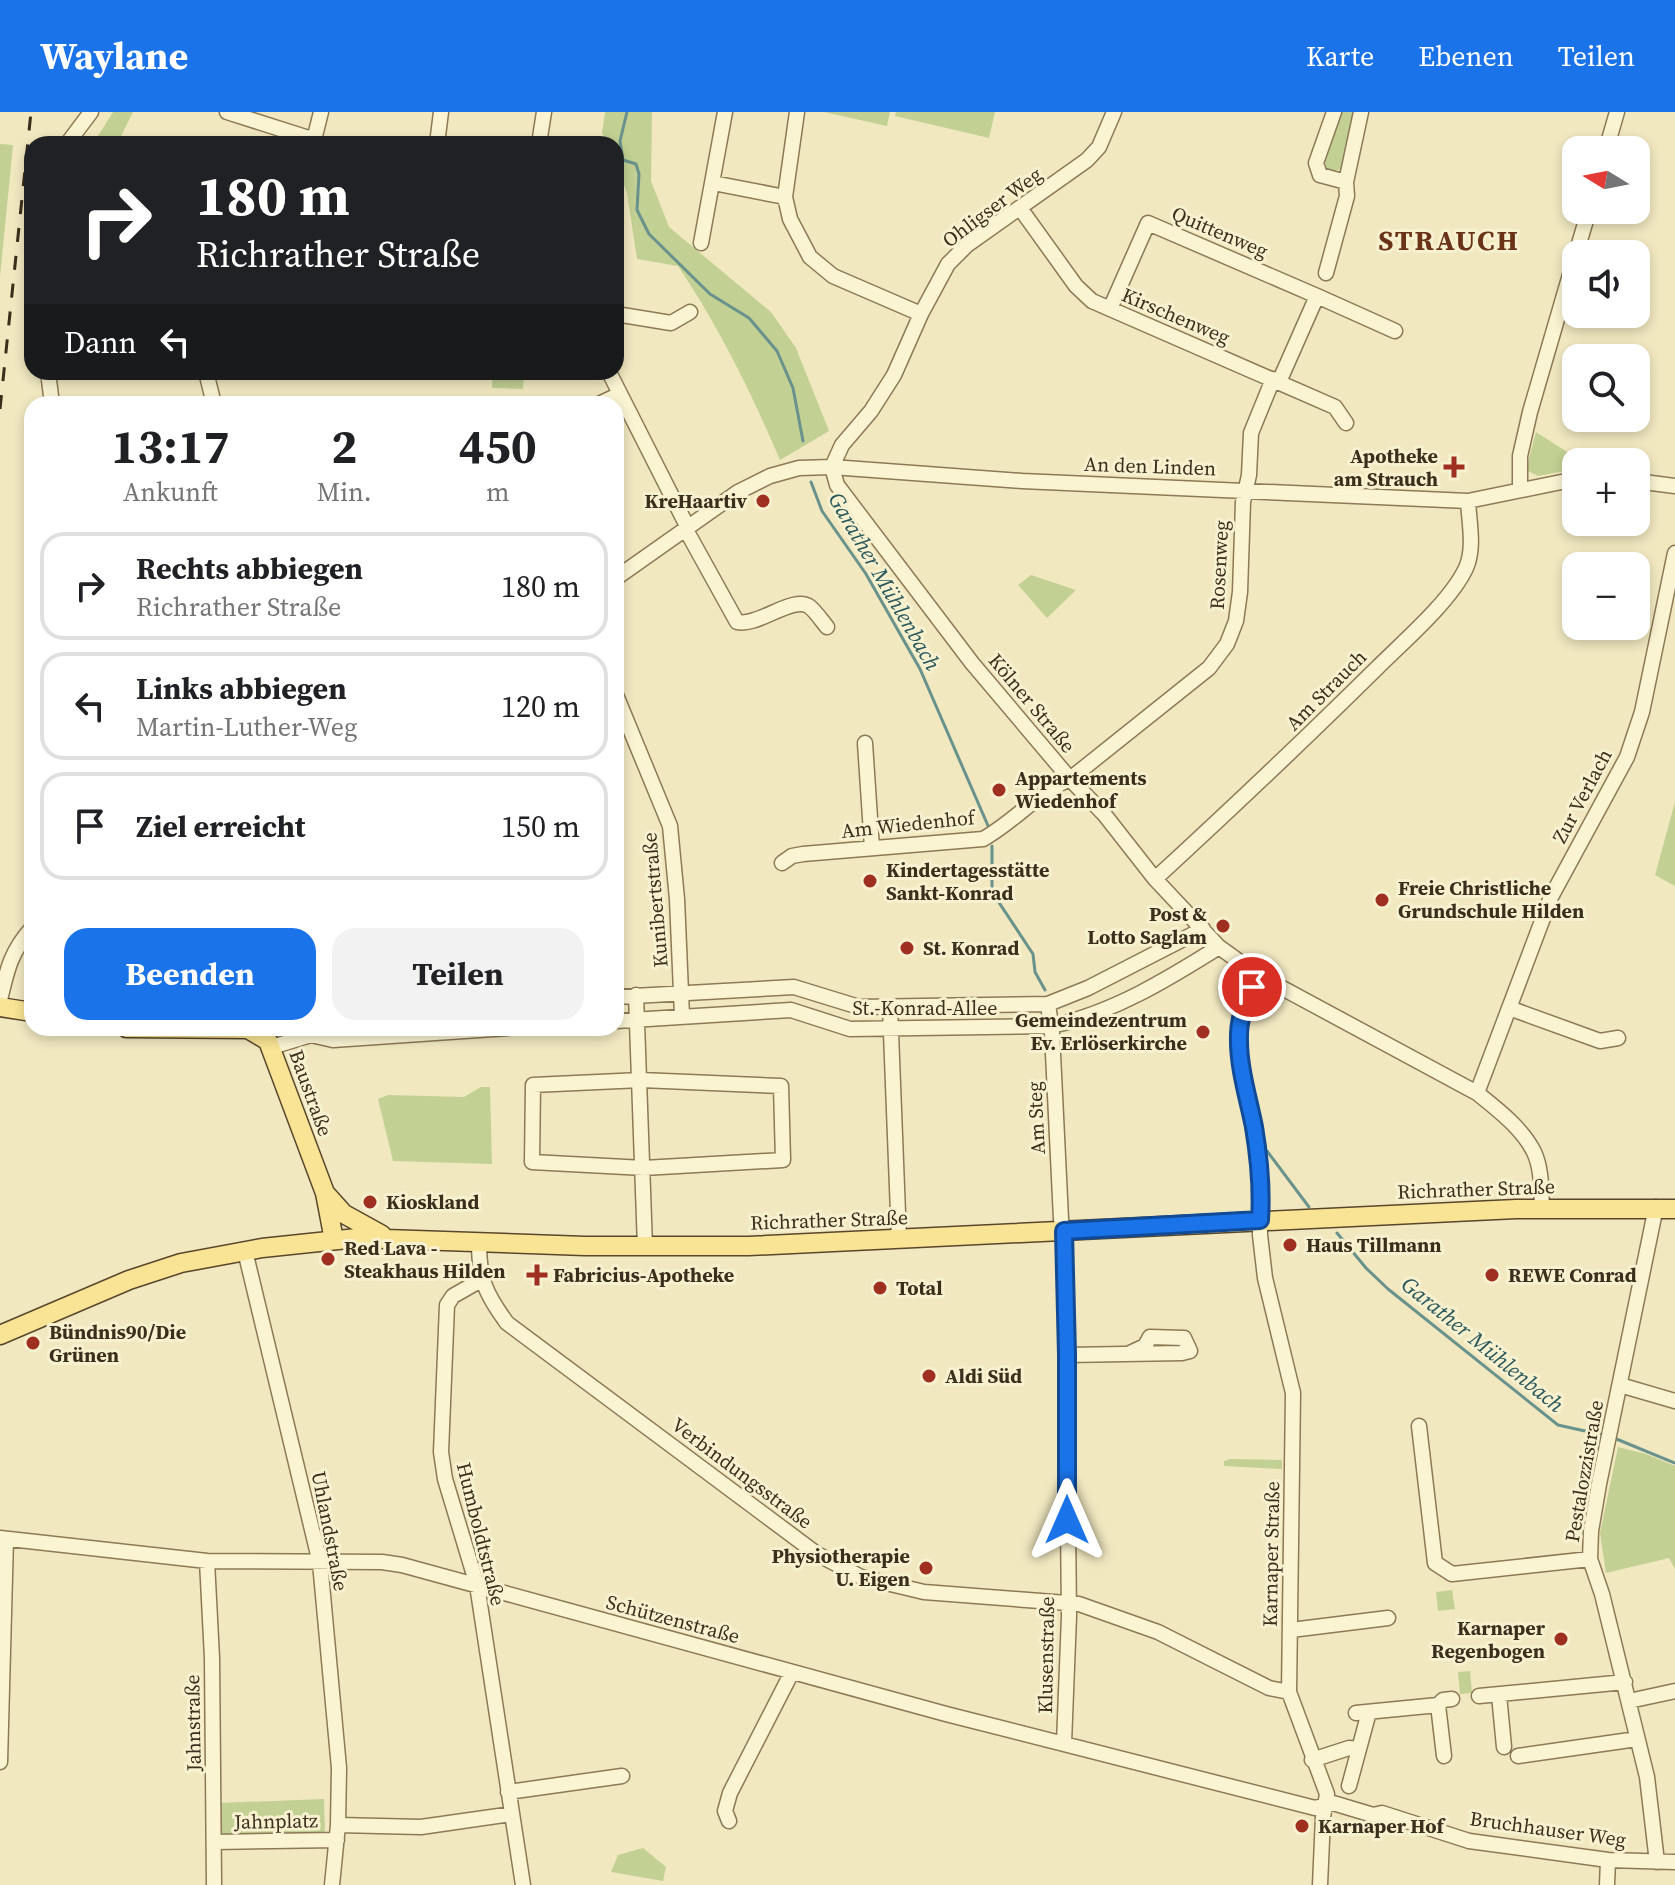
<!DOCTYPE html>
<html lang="de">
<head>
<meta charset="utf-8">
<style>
	body { margin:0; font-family:"Source Serif 4",serif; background:#f2f2f2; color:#202124; height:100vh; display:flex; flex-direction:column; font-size:30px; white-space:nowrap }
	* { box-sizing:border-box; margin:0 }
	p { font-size:26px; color:#757577 }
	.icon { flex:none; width:44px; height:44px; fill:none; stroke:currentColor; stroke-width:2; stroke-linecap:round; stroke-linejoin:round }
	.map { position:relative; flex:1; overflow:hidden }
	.sheet { position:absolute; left:24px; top:284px; width:600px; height:640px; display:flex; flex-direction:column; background:#fff; border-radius:24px; box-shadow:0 4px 12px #0003 }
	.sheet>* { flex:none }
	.top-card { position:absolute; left:24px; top:24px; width:600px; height:244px; border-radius:24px; box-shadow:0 4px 12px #0003; background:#202124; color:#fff; overflow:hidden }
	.needle { width:52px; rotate:280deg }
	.fabs { position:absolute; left:1562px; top:24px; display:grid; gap:16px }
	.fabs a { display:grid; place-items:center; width:88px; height:88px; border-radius:16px; background:#fff; box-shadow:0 4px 12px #0003; font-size:40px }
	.pin { position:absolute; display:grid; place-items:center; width:68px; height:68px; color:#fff; margin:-34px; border:4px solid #fff; border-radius:50%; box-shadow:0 2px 8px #0007 }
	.me { position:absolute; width:88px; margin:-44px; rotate:0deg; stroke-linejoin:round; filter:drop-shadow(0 0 6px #0008) }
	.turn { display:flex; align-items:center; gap:28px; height:168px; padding:0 40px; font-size:36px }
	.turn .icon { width:104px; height:104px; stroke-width:2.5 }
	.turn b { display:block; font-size:56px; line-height:68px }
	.then { display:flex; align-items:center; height:76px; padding:0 40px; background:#0003; gap:16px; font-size:30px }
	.eta { display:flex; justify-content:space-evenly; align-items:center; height:136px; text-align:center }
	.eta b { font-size:48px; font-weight:700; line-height:56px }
	.button { display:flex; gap:16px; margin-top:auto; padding:16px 40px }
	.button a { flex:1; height:92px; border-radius:24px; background:#1a73e8; color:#fff; font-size:32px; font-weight:700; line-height:92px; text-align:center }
	.button a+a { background:#f2f2f2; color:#202124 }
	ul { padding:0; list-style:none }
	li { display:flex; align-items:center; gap:24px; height:108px; margin:0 16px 12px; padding:0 24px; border:4px solid #e0e0e0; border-radius:24px }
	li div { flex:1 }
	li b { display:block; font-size:30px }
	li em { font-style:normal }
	header { display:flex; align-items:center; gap:48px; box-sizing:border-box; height:112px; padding:0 40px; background:#1a73e8; color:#fff }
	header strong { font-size:38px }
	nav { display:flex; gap:44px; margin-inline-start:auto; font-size:28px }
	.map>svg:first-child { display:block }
	.green { fill:#c2d093 }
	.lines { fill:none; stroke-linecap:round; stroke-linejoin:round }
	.stream { stroke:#69928c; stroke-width:3 }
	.minor-casing { stroke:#8c7956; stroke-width:17 }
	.major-casing { stroke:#59462b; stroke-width:21 }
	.minor { stroke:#fbf4d3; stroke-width:14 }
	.major { stroke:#f8e494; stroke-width:18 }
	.rail { stroke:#3a2e1c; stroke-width:3; stroke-dasharray:14 14; stroke-linecap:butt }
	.route-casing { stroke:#114b97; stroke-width:20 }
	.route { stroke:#1a73e8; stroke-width:14 }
	.poi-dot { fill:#9f2f21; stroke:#f8f1d0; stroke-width:3 }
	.labels { text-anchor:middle; stroke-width:6; stroke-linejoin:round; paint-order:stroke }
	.street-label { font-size:20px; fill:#3a2e1c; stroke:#f8f1d0 }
	.poi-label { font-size:20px; font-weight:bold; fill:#3a2e1c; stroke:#f8f1d0; text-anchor:start }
	.water-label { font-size:22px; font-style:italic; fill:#2a585b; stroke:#f8f1d0 }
	.district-label { font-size:28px; font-weight:bold; letter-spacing:2px; fill:#6a3318; stroke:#f8f1d0 }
</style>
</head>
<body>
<header>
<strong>Waylane</strong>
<nav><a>Karte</a><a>Ebenen</a><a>Teilen</a></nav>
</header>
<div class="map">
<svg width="1675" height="1773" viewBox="0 0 1675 1773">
	<rect width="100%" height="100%" fill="#f1e8c0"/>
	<path class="green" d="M113 0H133L117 32H93Z
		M605 0H652L651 69 669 115 771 200 796 236 829 319 780 348C751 280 719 215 678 154L637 147 627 81 616 51V32H608L602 21Z
		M824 0H890L887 14Z
		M896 0H995L989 26 895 4Z
		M1338 0H1355L1341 57 1332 60 1327 58 1324 46Z
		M0 32 13 33 0 165Z
		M493 260H524L523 277 492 276Z
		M1536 320 1583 350H1576V357L1538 364 1528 359 1527 354Z
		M1031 463 1076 478 1047 506 1018 473Z
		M1675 690V774L1655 763Z
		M481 975H490L492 1052 393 1049 378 987 388 983 464 985Z
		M1618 1335 1646 1342 1675 1354V1457L1669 1446 1606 1461 1600 1421Z
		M1230 1347 1282 1348V1357L1224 1354V1349Z
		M1452 1478 1455 1497 1438 1499 1436 1480Z
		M1470 1559 1472 1581 1460 1582 1458 1560Z
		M324 1687 325 1722 219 1726 218 1691Z
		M643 1736 666 1755 663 1769 611 1760 618 1743Z"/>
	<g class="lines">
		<path class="stream" d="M627 0 620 29 623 48 636 52 639 62 637 98 649 122 710 182 749 206 777 239 793 276 803 329
			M811 370 822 399 866 462 920 557 989 716
			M992 734V780L1033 842 1035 860 1045 878
			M1267 1039 1309 1095
			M1337 1121 1366 1156 1388 1177 1558 1313 1603 1323
			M1614 1326 1675 1351"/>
		<defs>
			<path id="minor" d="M227 0 315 28
				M797 0 785 85 790 107 810 145 833 164 921 202
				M1334 0 1316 51 1320 63 1346 70
				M67 32 91 0
				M313 32 321 0
				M437 32 441 0
				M539 32 544 0
				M1606 38 1617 0
				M713 71 785 85
				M1020 96 1076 174 1092 189 1335 295 1346 311
				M701 131 725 0
				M1576 142 1589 98
				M1326 161 1347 84 1346 70 1361 0
				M1317 184 1395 219
				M1110 197 1148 111 1317 184 1279 270
				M616 202 671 211 690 200
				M48 260 52 292
				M206 260 214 292
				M609 260 687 414
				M599 292 620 282
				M832 355 837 373 972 551 1070 667 1104 702 1155 767 1219 835 1258 863 1477 981C1498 998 1522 1016 1534 1040 1542 1057 1541 1078 1542 1096
				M832 355 842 333 871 299 894 263 921 202 948 152 967 133 1087 48 1099 35 1114 0
				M1636 369 1675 374
				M1520 377V344L1530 300 1576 142
				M685 416 737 510C758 515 794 482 810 495 816 500 822 509 827 515
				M616 466 738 380 770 364 799 356 832 355 1022 369 1468 389 1576 367
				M616 583 670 714 677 787 682 904
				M865 631 872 736
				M782 751 792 744 803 742 983 727C1014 710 1037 681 1070 667L1209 556 1227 532 1236 509 1240 480 1243 390 1249 363 1251 321 1273 267
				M1155 767C1230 698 1304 628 1377 556 1404 529 1450 490 1466 456 1475 436 1469 410 1468 389
				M1258 863 1242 899 1238 920 1240 946 1254 1018 1260 1062V1123L1265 1166 1293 1281 1289 1580 1327 1682 1323 1705 1320 1773
				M636 883 645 1135
				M616 885 794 875 859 895 1048 892 1088 876 1203 817
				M0 888C7 858 11 839 32 816
				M1048 892 1052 921 1061 1107 1065 1131 1069 1504 1064 1631
				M890 895 899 1127
				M1509 896 1600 929 1618 926
				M616 909 791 898 850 917 1051 914C1111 902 1168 867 1219 835
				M311 923 333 928 508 916
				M272 935 311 923 320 916
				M641 968 781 974 783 1048 644 1056 532 1050 533 973Z
				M1477 981 1551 785 1627 645 1642 600 1675 441
				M1656 1095 1599 1372 1591 1419 1590 1447 1602 1482 1647 1665 1657 1750
				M479 1130C479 1167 485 1181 507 1211L817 1442 861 1465 924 1480 1079 1492 1158 1520 1269 1576 1289 1580
				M245 1139 320 1451 339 1656 338 1713 332 1773
				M481 1168 453 1184 447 1193 441 1340 445 1367 477 1473 523 1773
				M1067 1243 1182 1241 1190 1239 1184 1226 1150 1225 1145 1234 1130 1241
				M1620 1273 1675 1289
				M1419 1314 1435 1451 1452 1462 1590 1447
				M0 1426 207 1449 382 1450 402 1453 946 1602 1315 1696 1333 1691 1373 1703 1382 1701 1469 1729 1608 1748 1675 1750
				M207 1449 212 1546 214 1773
				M1291 1518 1388 1506
				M1499 1583 1504 1635
				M1479 1584 1625 1570
				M1629 1589 1675 1579
				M1438 1593 1444 1644
				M1356 1601 1438 1593 1443 1588 1452 1587
				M1518 1644 1637 1627
				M1312 1648 1349 1636 1359 1637
				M0 1650 6 1427
				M1349 1674 1369 1600
				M508 1680 622 1664
				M729 1709 725 1699 730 1681 792 1560
				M338 1713 421 1715 512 1702
				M215 1730 337 1728
				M1607 1773 1608 1748"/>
			<path id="major" d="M0 895 32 900
				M126 916 248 917 268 929 325 1081 334 1128
				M326 1082 344 1102 382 1123
				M0 1223 129 1168 181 1151 262 1136 357 1126 585 1134H749L1516 1097H1675"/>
		</defs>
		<use href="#minor" class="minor-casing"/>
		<use href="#major" class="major-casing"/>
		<use href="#minor" class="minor"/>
		<use href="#major" class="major"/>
		<path class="rail" d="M0 297 31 0"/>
	</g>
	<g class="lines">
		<defs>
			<path id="route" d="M1067 1408V1243L1064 1119 1260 1108C1262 1078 1259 1045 1254 1015 1248 985 1238 954 1239 923 1239 906 1246 890 1252 875"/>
		</defs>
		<use href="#route" class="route-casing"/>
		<use href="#route" class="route"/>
	</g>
	<g class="poi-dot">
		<path d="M1450 343h8v8h8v8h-8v8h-8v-8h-8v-8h8z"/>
		<circle cx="763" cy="389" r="8"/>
		<circle cx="999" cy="678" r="8"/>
		<circle cx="870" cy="769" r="8"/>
		<circle cx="1382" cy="788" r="8"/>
		<circle cx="1223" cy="814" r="8"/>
		<circle cx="907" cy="836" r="8"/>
		<circle cx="1203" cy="920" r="8"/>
		<circle cx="370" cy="1090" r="8"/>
		<circle cx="1290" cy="1133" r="8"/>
		<circle cx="328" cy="1147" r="8"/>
		<path d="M533 1151h8v8h8v8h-8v8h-8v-8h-8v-8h8z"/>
		<circle cx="1492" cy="1163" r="8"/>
		<circle cx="880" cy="1176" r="8"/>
		<circle cx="33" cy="1231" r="8"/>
		<circle cx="929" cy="1264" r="8"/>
		<circle cx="926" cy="1456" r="8"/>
		<circle cx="1561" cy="1527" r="8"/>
		<circle cx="1302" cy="1714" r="8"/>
	</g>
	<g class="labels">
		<g class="street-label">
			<text transform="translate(992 95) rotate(-37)" y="7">Ohligser Weg</text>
			<text transform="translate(1220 120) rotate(23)" y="7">Quittenweg</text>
			<text transform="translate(1176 204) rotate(23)" y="7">Kirschenweg</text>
			<text transform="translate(1150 354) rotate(2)" y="7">An den Linden</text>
			<text transform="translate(1219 453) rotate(-87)" y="7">Rosenweg</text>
			<text transform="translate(1326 578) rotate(-45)" y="7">Am Strauch</text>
			<text transform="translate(1032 591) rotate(50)" y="7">Kölner Straße</text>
			<text transform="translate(1582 684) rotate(-62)" y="7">Zur Verlach</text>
			<text transform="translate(908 712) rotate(-6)" y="7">Am Wiedenhof</text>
			<text transform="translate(655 788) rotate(-95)" y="7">Kunibertstraße</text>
			<text x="925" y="903">St.-Konrad-Allee</text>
			<text transform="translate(311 981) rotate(70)" y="7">Baustraße</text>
			<text transform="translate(1036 1006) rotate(-93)" y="7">Am Steg</text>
			<text transform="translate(1476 1077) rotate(-2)" y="7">Richrather Straße</text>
			<text transform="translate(829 1108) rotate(-2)" y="7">Richrather Straße</text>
			<text transform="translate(1584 1359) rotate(-80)" y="7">Pestalozzistraße</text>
			<text transform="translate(742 1361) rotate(37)" y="7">Verbindungsstraße</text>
			<text transform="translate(330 1419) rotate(79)" y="7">Uhlandstraße</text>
			<text transform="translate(481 1422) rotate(76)" y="7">Humboldtstraße</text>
			<text transform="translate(1271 1442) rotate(-89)" y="7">Karnaper Straße</text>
			<text transform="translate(673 1507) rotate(15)" y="7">Schützenstraße</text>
			<text transform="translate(1046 1543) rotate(-89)" y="7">Klusenstraße</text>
			<text transform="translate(193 1611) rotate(-91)" y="7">Jahnstraße</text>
			<text transform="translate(276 1709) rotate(-1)" y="7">Jahnplatz</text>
			<text transform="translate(1548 1717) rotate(8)" y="7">Bruchhauser Weg</text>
		</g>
		<g class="poi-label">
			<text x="1438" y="351" text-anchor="end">Apotheke<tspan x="1438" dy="23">am Strauch</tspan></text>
			<text x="747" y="396" text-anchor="end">KreHaartiv</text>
			<text x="1015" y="673">Appartements<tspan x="1015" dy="23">Wiedenhof</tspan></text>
			<text x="886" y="765">Kindertagesstätte<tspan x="886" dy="23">Sankt-Konrad</tspan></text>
			<text x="1398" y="783">Freie Christliche<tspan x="1398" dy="23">Grundschule Hilden</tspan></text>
			<text x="1207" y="809" text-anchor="end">Post &amp;<tspan x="1207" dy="23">Lotto Saglam</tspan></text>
			<text x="923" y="843">St. Konrad</text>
			<text x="1187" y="915" text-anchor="end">Gemeindezentrum<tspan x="1187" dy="23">Ev. Erlöserkirche</tspan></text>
			<text x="386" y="1097">Kioskland</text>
			<text x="1306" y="1140">Haus Tillmann</text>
			<text x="344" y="1143">Red Lava -<tspan x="344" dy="23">Steakhaus Hilden</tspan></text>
			<text x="553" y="1170">Fabricius-Apotheke</text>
			<text x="1508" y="1170">REWE Conrad</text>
			<text x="896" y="1183">Total</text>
			<text x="49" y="1227">Bündnis90/Die<tspan x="49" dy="23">Grünen</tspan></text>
			<text x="945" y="1271">Aldi Süd</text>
			<text x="910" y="1451" text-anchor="end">Physiotherapie<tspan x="910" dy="23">U. Eigen</tspan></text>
			<text x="1545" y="1523" text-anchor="end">Karnaper<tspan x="1545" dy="23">Regenbogen</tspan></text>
			<text x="1318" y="1721">Karnaper Hof</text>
		</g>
		<g class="water-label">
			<text transform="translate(885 469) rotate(60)" y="8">Garather Mühlenbach</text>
			<text transform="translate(1483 1232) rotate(39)" y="8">Garather Mühlenbach</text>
		</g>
		<g class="district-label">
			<text x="1449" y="138">STRAUCH</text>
		</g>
	</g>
</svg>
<div class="fabs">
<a><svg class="needle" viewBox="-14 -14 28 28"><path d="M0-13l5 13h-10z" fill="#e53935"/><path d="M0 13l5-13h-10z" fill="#757577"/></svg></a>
<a><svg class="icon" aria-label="sound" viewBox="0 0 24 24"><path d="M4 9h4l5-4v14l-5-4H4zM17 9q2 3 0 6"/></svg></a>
<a><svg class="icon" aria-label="search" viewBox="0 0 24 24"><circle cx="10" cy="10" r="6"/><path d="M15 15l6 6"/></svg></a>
<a>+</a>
<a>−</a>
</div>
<div class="pin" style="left:1252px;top:875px;background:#d93025"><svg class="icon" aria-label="arrive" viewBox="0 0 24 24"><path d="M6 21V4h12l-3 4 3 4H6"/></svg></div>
<svg class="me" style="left:1067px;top:1408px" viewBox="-20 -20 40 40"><path d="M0-17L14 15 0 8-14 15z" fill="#1a73e8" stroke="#fff" stroke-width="4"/></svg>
<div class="top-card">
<div class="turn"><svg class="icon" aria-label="right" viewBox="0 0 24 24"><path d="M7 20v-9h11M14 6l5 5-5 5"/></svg><div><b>180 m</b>Richrather Straße</div></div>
<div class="then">Dann<svg class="icon" aria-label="left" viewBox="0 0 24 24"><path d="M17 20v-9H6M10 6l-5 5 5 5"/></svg></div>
</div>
<section class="sheet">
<div class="eta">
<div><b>13:17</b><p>Ankunft</p></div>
<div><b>2</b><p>Min.</p></div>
<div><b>450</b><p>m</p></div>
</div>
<ul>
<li><svg class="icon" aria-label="right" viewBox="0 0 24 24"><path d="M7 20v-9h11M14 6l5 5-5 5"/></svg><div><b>Rechts abbiegen</b><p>Richrather Straße</p></div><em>180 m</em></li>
<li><svg class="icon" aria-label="left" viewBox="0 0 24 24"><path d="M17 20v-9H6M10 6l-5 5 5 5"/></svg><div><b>Links abbiegen</b><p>Martin-Luther-Weg</p></div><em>120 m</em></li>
<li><svg class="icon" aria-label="arrive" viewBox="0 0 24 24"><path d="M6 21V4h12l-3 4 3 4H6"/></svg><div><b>Ziel erreicht</b></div><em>150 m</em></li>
</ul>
<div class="button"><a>Beenden</a><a>Teilen</a></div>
</section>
</div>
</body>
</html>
